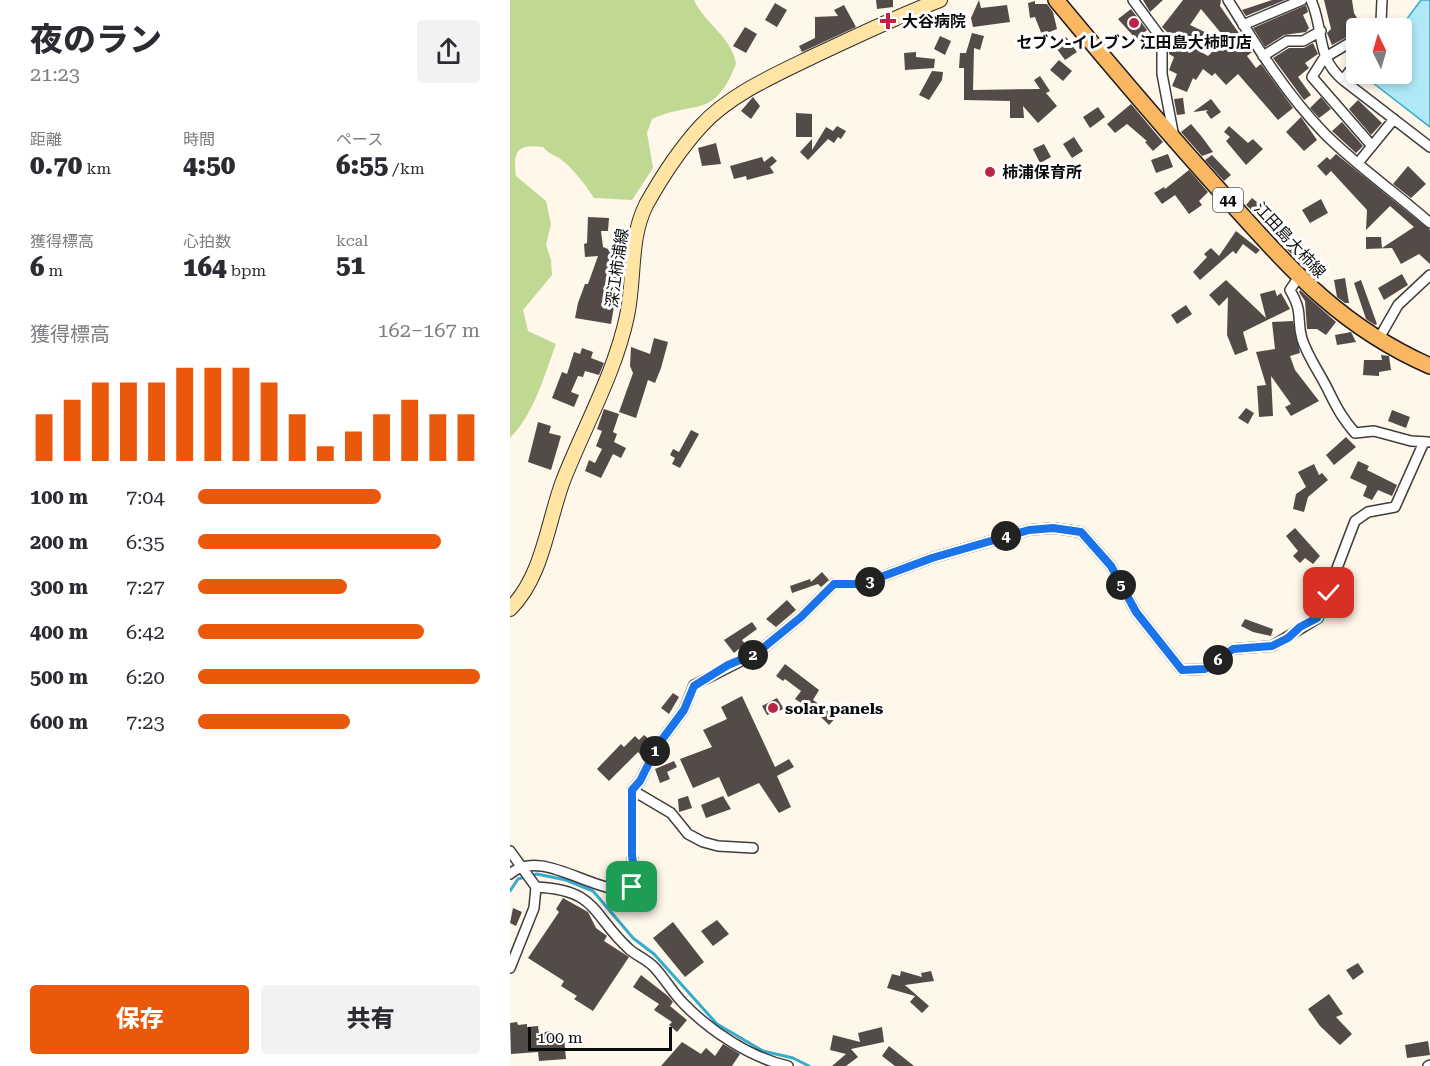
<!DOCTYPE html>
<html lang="ja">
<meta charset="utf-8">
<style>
body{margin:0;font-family:"Roboto Serif","Noto Sans JP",serif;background:#f2f2f3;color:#2b2b33;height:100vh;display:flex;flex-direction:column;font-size:22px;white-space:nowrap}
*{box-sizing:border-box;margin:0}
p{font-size:20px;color:#7c7c81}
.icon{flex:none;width:33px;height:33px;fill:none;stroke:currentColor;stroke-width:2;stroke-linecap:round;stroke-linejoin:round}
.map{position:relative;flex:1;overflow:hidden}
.side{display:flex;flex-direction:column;background:#fff;width:510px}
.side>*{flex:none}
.needle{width:39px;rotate:355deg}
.tools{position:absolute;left:836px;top:18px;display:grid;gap:12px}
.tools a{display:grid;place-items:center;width:66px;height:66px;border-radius:6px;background:#fff;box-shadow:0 3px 9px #0003;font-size:30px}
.scale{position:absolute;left:18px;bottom:15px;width:144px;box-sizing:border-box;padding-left:6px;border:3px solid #0b0b0b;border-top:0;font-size:16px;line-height:21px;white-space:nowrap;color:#0b0b0b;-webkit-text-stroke:4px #fff;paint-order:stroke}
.pin{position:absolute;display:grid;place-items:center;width:51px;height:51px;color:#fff;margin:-26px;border-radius:12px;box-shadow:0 3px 9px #0006}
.km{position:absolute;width:30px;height:30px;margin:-15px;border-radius:50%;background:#222;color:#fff;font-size:16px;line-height:30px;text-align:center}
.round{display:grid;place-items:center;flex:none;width:63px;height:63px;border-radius:6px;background:#f2f2f3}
.overview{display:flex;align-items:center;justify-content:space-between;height:102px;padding:0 30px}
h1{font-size:33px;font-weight:800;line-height:45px}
.stats{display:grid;grid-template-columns:repeat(3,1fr);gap:9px;height:102px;padding:6px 30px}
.stats div{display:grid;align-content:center}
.stats b{font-size:26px;font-weight:800}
.stats small{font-size:16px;font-weight:400}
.stats p{font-size:16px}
.chart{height:168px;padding:12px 30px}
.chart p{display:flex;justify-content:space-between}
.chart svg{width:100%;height:108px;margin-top:6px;stroke:#ea580c;stroke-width:6}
.button{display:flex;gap:12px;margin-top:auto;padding:12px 30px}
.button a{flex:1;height:69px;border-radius:6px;background:#ea580c;color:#fff;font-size:24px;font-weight:800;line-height:69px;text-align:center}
.button a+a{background:#f2f2f3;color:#2b2b33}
ul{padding:0 30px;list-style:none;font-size:20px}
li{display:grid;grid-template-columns:96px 72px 1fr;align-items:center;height:45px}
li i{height:15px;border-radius:8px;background:#ea580c}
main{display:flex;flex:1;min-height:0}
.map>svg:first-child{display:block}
.forest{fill:#bfd993}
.water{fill:#afe8f6;stroke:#36accc;stroke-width:1.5}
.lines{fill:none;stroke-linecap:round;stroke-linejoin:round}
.stream{stroke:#36accc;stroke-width:3}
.building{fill:#544a48;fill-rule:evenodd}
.minor-casing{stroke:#3e3e3e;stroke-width:12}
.secondary-casing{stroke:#2d2d2d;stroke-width:16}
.primary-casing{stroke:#1c1c1c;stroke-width:18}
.minor{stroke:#fff;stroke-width:9}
.secondary{stroke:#ffe4a4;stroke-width:14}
.primary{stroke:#f8b760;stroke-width:15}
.route-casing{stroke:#fff;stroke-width:12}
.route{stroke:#1a73e8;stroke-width:8}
.poi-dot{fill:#ba2547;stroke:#fff;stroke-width:2}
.labels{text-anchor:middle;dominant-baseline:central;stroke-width:6;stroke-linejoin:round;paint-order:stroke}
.shield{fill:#fff;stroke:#545454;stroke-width:1.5}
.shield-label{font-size:15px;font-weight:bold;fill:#0b0b0b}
.poi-label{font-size:16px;font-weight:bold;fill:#0b0b0b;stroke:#fff;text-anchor:start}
.street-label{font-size:16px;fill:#0b0b0b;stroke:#fff}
</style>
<main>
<section class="side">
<div class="overview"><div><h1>夜のラン</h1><p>21:23</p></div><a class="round"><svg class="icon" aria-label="share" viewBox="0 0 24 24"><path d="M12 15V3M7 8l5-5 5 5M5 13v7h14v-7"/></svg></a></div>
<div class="stats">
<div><p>距離</p><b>0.70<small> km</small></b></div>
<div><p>時間</p><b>4:50</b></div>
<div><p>ペース</p><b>6:55<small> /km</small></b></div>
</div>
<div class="stats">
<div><p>獲得標高</p><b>6<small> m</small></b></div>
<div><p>心拍数</p><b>164<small> bpm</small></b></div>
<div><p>kcal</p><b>51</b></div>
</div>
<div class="chart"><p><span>獲得標高</span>162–167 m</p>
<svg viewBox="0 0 160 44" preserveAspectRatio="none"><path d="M5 44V25M15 44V19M25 44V12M35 44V12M45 44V12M55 44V6M65 44V6M75 44V6M85 44V12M95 44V25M105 44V38M115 44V32M125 44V25M135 44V19M145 44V25M155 44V25"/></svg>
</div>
<ul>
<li><b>100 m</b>7:04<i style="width:65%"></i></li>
<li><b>200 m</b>6:35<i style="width:86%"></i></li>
<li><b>300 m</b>7:27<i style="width:53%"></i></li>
<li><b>400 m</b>6:42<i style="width:80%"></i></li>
<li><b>500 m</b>6:20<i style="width:100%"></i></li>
<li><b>600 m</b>7:23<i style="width:54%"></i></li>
</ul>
<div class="button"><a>保存</a><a>共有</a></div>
</section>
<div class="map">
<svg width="920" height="1066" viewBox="0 0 920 1066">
<rect width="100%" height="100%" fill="#fff7e9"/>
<path class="forest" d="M0,0h184c11,24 38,37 42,64 -23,57 -40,35 -84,55l-5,14 6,35 -21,32 -38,-2c-9,-14 -22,-31 -35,-40 -7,-4 -11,-5 -16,-11 -26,-3 -30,4 -27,29l30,25 5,23 -5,21 5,15 1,15 -29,35 5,21 28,13c-12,32 -22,70 -46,94z"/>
<path class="water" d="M911,0h9v127l-66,-51 2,-2h35l-1,-46z"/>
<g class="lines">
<path class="stream" d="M0,891l8,-12 19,-5 29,6 27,11 40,47 21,16 63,70 46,27 30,7 16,8"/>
</g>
<path class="building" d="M366,0h17v7l-16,2z
M469,0l2,8 26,-3 3,17 -37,5 -2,-9z
M633,0h20l-13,12z
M673,0h38l-1,6 32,46 -5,4 9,12 5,-4 32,44 -15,12 -40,-46 -12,11 -11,-12 -3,3 -9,-7 -7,11 -3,-2 -6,14 -15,-6 5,-12 -8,-4 5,-13 -5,-3v-6l5,-9 -12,-12zM691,9l29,35 -40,-19zM694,33l13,14 -9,9 -12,-7z
M762,0h13l-39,16 -4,-6z
M814,0h28l2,13 9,15h-7v4l-24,13 -5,-12 4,-4z
M525,1v3h12l6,8 4,17 -15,6 -7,-18 -5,1 -2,-15z
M265,3l12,7 -10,17 -12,-7z
M334,5l12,22 -54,25 -3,-6 16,-8v-21l23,-1 -4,-6z
M796,5l2,7 -5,3 6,13 -3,4 -22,3 -19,12 -12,-19z
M621,9l16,21 -11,9 -18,-20z
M235,27l12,7 -11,19 -13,-7z
M462,33l12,3 -4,14 -6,-2 -1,42 67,-1 -6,-9 6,-4 10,15 -4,2 11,13 -19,17 -15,-17 1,12h-14v-17l-46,-1v-32h-5l1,-15h6z
M430,36l11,5 -6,14 -11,-6z
M556,37l11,15 -12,8 -11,-15z
M803,43l5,11 -13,9 4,5 -11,9 13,18 -7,5 -31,-42 16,-10h15z
M406,52v5l19,2 -1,9 -29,2 -1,-17z
M549,60l13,11 -9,10 -13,-11z
M422,71l11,1 -1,8 -13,20 -10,-5z
M243,97l7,9 -9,13 -10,-8z
M811,97l10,12 -12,9 -9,-10z
M673,98l2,16 -8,1 -3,-16z
M701,99l10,13 -10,7 -5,-7 2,-2 -15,2z
M848,100l24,23 -11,12 -22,-26z
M621,104l32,38 -10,9 -8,-9 2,-1 -20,-17 -12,9 -8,-9z
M588,107l7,10 -15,11 -7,-11z
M286,113l16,1v23h-16z
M791,117l16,23 -13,11 -18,-19z
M832,122l21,24 -7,7 -24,-22z
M681,124l11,13 11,15 -11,4 -21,-24z
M327,126l9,5 -5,8 -3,-2 -4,6 -6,-4 -20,21 -8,-8 12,-13v11l14,-23 7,4z
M719,126l19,17 5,-4 10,10 -17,16 -20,-24 4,-4 -6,-5z
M564,137l9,14 -11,7 -9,-14z
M206,143l5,21 -19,2 -4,-18z
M534,144l7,13 -11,6 -7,-14z
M658,154l5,13 -17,6 -5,-13z
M826,154l94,76v34l-11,-10 -18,10 -9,-16 -26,1v-12h15l1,11 32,-21 -24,-21 -24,24 1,-20 -36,-39 -5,5 -9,-10 10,-9 3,3z
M702,155l19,20 -7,6 -19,-21z
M262,156l5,5 -7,6 4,6 -27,7 -1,-4 -12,3 -4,-13 32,-9 2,5z
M898,166l18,18 -15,14 -18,-14z
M679,170l19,22 -9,9 3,4 -13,9 -14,-19 -13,9 -8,-11 10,-6 1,2z
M742,198l12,10 -6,8 -12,-11z
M811,199l7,14 -18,10 -8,-13z
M78,217l21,1 -1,13h-7l2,16 15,6 -1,3 7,-1 -4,46 -1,6 -5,-1 -3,18 -36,-6 3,-15 7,-19h3l10,-28 -13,1 -1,-13 3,-1z
M726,231l24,19 -4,4 -13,-10 -7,10 -3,-3 -33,29 -7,-8 14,-15 -3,-3 7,-6 8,8z
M780,234l7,11 -4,2 10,19 -24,-25z
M892,274l6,11 -24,15 -6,-12z
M835,278l4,25h-4l-8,-6 -3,-17z
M716,280l40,38 -6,-24 15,-4 2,6 4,-3 9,16 -47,23 5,18 -13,5 -8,-20 1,-38 -9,9 -10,-11z
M851,280l16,44 -2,1 -9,-6 -12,-36z
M790,290l36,32 -10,13 -9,-6h-10l-2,-28 -6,-9z
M676,305l6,9 -15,10 -6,-9z
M783,321l7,32 -10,3 5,14 24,31 -28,15 -6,-9 6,-3 -20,-28 2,40 -14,1 -2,-31 9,-1 -10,-33 19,-3 -3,-27z
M841,332l5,10 -19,3 -2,-10z
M144,338l14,4 -7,26 -6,15 -7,-3 -12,38 -17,-6 14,-39 -3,-7 1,-19 19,7z
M72,348l11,4 -2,6 13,5 -5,12 -14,-4 -2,6 -5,-1 -7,16 8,3 -5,12 -22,-9 10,-26 5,2 7,-22 6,2z
M871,355l8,1 2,14 -12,2v4l-16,-1 1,-15h18z
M736,408l8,5 -6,11 -10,-6z
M94,409l15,5 -6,18 4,2 -3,8 12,6 -5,10 -8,-4 -12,24 -16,-7 4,-11 6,3 7,-14 -6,-3 6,-15 -5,-2z
M882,410l18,7 -4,11 -18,-7z
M28,422l13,4 -2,7 12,3 -10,34 -23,-8z
M181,430l8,4 -19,34 -8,-4 3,-6 -5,-3 3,-6 6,3z
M836,437l10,10 -22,18 -8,-10z
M848,461l11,5 -2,4 30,15 -5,11 -14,-6 -6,10 -9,-4 4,-10 -17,-8z
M804,464l5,11 3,-2 6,7 -20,17 -4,15 -11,-3 3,-15 10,-7 -8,-15z
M785,528l25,28 -7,8 -8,-6 -5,5 -7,-7 5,-5 -12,-15z
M312,572l7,8 -8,7 -3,-3 -26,9 -2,-7 20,-7 1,3z
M806,587l6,1 -7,19 -6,-2z
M277,600l9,10 -20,17 -10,-8z
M735,619l28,10 -2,7 -18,-4 -12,-6z
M242,622l5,7 -15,11 3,4 -11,9 -10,-13z
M275,664l34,26 -6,10 12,8 5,-5 10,10 -11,12 -13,-13 -21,-13 6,-8 -16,-12 -2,2 -7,-5z
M163,693l6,4 -10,17 -8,-6z
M232,696l33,71 14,-8 5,8 -17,9 14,31 -12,6 -20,-30 -31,14 -9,-20 -26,11 -13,-29 32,-12 -9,-17 24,-11 -6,-12z
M267,698l7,11 -17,6 -5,-9z
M134,735l6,5 -5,6 3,4 -5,8 -5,-6 -29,29 -12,-12 24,-25 3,3 11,-11 4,4z
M164,761l3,6 -10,5 3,7 -10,4 -5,-14z
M178,796l4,12 -13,4 -1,-13z
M213,796l8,13 -25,9 -5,-13z
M53,898l25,14 8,16 11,8 -3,5 25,16 -36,54 -19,-12 3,-3 -16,-10 3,-5 -36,-23 31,-46 -3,-3z
M3,908l9,4 -6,14 -6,-3z
M207,920l12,14 -16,12 -12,-15z
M163,922l31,40 -19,15 -32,-39z
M848,963l6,9 -11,8 -7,-10z
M391,971l21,6 -1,-4 10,-2 3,10 -29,4 24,21 -7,7 -12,-11 5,-6 -28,-8 5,-14 8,2z
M131,975l27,21 5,6 -3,4 17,14 -10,12 -8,-7 3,-3 -18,-12 5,-6 -26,-17z
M819,994l14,20 -7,3 16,17 -12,11 -20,-19 -12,-17z
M7,1022l1,3 9,-1v3l11,-1 1,7 12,-2v8l13,-2 2,22 -27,2 -1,-9 -27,2 -1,-31z
M372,1027l2,15 -33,7 7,8 -12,9h-14l14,-12 -16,-4 3,-15 27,7 -2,-9z
M918,1041l2,14 -23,3 -2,-13z
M172,1042l19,12 5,-6 9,8 8,-12 17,10 -8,12h-71z
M379,1046l25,20h-19l-13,-10z"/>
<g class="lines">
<g class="minor-casing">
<path id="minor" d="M623,0l29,39v35l12,63
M718,0c29,47 58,94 97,134 32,32 71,59 105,89
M801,0c14,32 4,56 32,80l13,-17
M733,25l59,-25
M868,28l3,-6 1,-22
M846,39l-32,19 -12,19 60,69
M753,56l24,-15h16l18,-10
M833,80l87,67
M848,163l36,-44
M788,278l-8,12c14,24 6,28 12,49 7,21 19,35 28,55 8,16 13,25 25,39l19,-2 37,10 17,1
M868,340l20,-35 32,-30
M122,790l39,23 17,21 15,8 15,4 35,2
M0,851l26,36 -2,21 -24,60
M0,874c32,-29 90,26 122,13l3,-10 -3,-22v-65l8,-9 18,-36 26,-35 10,-25 63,-32 44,-36 33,-33h28l70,-26 97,-28 24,-2 28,4 30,34 25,46 46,58 23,-1 28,-20 39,-3 46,-28 37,-97 13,-9 27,-5 29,-65
M26,887c62,3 55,27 93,62 8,7 19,11 26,19 10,11 18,25 28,35 27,28 68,55 105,63
M918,1066l2,-1"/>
</g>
<g class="secondary-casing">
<path id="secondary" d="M0,609c33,-33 37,-85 53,-128 21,-54 52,-108 64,-165 8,-37 2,-77 19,-111 15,-27 34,-56 55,-79 29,-32 76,-52 115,-71 41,-19 82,-39 124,-55"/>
</g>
<g class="primary-casing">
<path id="primary" d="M546,0c54,65 109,130 166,193 66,73 115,132 208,173"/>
</g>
<use href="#minor" class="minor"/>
<use href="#secondary" class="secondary"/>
<use href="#primary" class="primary"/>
</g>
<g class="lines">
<g class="route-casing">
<path id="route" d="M122,887l3,-10 -3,-22v-65l8,-9 18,-36 26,-35 10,-24 34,-21 29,-12 44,-36 33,-33h28l70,-26 97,-28 24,-2 28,4 30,34 25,46 46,58 23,-1 28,-20 39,-3 16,-8 12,-11 17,-9 12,-25"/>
</g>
<use href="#route" class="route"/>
</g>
<g class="poi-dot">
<path d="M375 12h6v6h6v6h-6v6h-6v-6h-6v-6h6z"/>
<circle cx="624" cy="23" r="6"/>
<circle cx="480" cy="172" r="6"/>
<circle cx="263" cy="708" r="6"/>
</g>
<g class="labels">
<rect class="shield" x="703" y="188" width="30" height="24" rx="4.5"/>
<g class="shield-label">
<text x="718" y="200">44</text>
</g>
<g class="poi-label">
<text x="392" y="21">大谷病院</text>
<text x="624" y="42" text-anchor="middle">セブン-イレブン 江田島大柿町店</text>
<text x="492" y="172">柿浦保育所</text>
<text x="275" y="708">solar panels</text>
</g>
<g class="street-label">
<text transform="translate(780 240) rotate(47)">江田島大柿線</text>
<text transform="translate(107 268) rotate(-82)">深江柿浦線</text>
</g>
</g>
</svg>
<div class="tools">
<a><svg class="needle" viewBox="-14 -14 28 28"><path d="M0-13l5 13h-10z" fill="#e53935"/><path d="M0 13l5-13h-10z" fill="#7c7c81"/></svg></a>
</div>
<div class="scale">100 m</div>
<div class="pin" style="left:122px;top:887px;background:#1e9e55"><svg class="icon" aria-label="arrive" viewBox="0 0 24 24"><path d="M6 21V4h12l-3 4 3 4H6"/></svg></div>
<div class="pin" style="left:819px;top:593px;background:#d93025"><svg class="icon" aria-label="check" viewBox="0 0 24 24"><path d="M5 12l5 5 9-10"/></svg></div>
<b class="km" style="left:145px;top:751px">1</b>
<b class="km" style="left:243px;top:655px">2</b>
<b class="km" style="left:360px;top:582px">3</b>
<b class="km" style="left:496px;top:536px">4</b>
<b class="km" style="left:611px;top:585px">5</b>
<b class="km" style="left:708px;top:660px">6</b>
</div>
</main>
